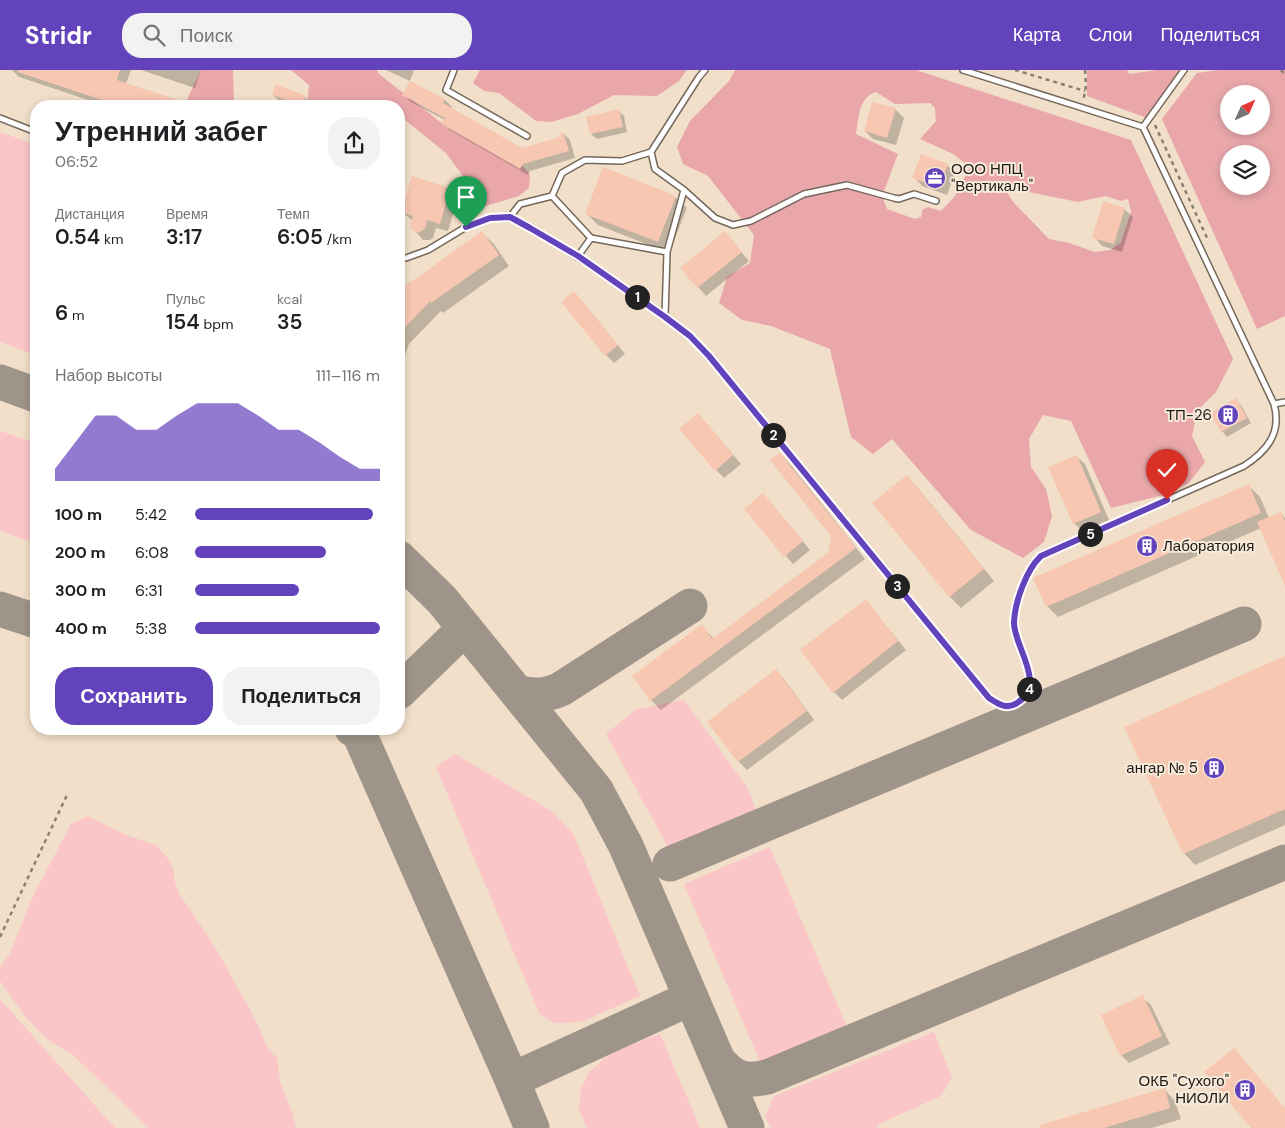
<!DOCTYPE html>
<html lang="ru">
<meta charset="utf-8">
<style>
body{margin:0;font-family:"DM Sans",sans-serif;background:#f2f2f2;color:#202124;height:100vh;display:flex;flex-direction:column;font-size:19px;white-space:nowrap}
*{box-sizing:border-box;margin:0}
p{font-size:16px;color:#757577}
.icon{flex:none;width:28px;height:28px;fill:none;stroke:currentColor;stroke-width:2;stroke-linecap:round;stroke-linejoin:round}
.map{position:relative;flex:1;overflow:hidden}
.details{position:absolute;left:30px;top:30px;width:375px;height:635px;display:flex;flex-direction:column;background:#fff;border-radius:20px;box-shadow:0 2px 8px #0003}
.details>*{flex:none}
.needle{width:32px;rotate:45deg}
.fabs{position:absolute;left:1220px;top:15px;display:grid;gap:10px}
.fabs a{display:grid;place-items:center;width:50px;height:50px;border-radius:50%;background:#fff;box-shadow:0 2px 8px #0003;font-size:25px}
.pin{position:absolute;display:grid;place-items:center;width:42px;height:42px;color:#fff;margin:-51px -21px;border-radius:50% 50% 50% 0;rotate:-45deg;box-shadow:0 0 5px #0007}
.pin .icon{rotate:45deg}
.km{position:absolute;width:25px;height:25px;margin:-12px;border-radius:50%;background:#222;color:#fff;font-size:14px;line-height:25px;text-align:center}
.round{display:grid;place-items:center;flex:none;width:52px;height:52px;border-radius:20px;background:#f2f2f2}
.summary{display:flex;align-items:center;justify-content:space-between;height:85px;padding:0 25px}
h1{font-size:28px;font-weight:600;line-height:38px}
.stats{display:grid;grid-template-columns:repeat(3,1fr);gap:8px;height:85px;padding:5px 25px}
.stats div{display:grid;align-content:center}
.stats b{font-size:21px;font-weight:600}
.stats small{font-size:14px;font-weight:400}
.stats p{font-size:14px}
.chart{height:140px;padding:10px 25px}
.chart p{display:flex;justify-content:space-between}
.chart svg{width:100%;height:90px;margin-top:5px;fill:#6343bb;opacity:.7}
.action{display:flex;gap:10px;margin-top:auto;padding:10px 25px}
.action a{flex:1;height:58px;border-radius:20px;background:#6343bb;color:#fff;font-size:20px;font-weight:600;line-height:58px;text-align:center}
.action a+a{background:#f2f2f2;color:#202124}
ul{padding:0 25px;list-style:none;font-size:16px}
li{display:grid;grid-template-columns:80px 60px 1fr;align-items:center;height:38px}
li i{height:12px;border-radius:6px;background:#6343bb}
header{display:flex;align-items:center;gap:30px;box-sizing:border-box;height:70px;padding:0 25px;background:#6343bb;color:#fff}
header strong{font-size:24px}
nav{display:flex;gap:28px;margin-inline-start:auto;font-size:18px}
.search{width:350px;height:45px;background:#f2f2f2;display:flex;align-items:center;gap:12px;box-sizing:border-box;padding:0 18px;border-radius:20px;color:#757577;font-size:19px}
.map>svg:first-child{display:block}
.built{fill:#f1dfc9;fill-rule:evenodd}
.green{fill:#fbc6c8}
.forest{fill:#e9a7aa;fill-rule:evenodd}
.shadow{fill:#0003}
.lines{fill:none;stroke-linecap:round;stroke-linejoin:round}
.taxiway{stroke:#9e9489;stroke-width:35}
.building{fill:#f7c7b2}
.lane-casing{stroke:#74685b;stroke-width:8}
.path{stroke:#888075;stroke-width:2.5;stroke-dasharray:4 4;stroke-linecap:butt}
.lane{stroke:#fff;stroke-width:5}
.route-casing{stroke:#fff;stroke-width:10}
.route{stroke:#6343bb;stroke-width:6}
.labels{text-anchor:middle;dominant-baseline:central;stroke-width:4;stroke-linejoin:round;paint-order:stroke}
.poi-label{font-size:15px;fill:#1e1a14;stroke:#f7eadb;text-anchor:end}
</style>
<header>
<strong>Stridr</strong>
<div class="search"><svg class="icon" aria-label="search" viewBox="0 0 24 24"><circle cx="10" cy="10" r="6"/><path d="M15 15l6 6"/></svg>Поиск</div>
<nav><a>Карта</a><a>Слои</a><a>Поделиться</a></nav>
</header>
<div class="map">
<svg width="1285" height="1058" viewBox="0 0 1285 1058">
<rect width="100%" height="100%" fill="#f7eadb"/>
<path class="built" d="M0,0h1285v1058h-1285zM1229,24h32v32h-32zM36,36h363v623h-363zM1229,84h32v32h-32z"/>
<path class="green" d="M0,62l36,13v210l-36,-13z
M0,361l36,12v101l-36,-13z
M684,630l63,87 14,35 -87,36 -68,-124 30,-25z
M455,684l98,58 20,21 67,163 -59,26 -27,1 -15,-10 -103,-246z
M88,746l38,19 30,10 10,11 7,12 2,14 5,13 34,50 42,76 12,28 9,9 3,23 11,28 5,19h-147l-78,-75 -14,-7 -11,-8 -22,-23 -24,-34v-11l1,-5 9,-11 21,-54 40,-76z
M770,777l80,187 -86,37 -80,-187z
M0,929l115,129h-115z
M934,962l18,46 -11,18 -64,29 1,3h-107l-6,-12 9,-20z
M660,964l40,94h-113l-8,-19 2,-21 8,-16 23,-20z"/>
<path class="forest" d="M201,0h32l1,34 2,2h-52z
M291,0h86l2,4 69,54 61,34 13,3 8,10 -1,13 -10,8 -40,12 -14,-5 -6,-12 4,-15 -17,-23 -47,-38v-9h-92l2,-21z
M480,0h207l-8,11 -22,15 -43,-1 -36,19 -27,8 -15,-1 -37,-28 -15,-2 -11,-8z
M735,0h181l215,70 102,219 -17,33 -19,19 -5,25 13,26 -17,22 -25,11 -52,13 -40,-87 -28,-6 -14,24 2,28 15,22 6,27 -8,26 -21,16 -52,-28 -79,-91 -19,15 -22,-17 -21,-88 -59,-23 -29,-6 -23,-17 8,-26 23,-14 4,-28 -46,-59 -25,-12 -6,-17 13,-26 39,-40zM876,22l19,12 35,-1 5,5 1,13 -16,18 33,15 17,13 -15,29 -14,15 -13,-4 -6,3 -1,7 -6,2 -28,-10 -5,-13 16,-42 -42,-20c3,-17 2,-36 20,-42zM1008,114l21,8 49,10 27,-6 16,5 7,-2 3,13 -10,30 -11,8 -15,2 -26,-9 -20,-4 -35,-36 -8,-12z
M1087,0h40l2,4 28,-4h24l-34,48 -60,-22z
M1218,0h67v246l-28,13 -95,-210 35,-46zM1229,24h32v32h-32zM1229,84h32v32h-32z"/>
<path class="shadow" d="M12,0h119l-5,14 55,19 4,3h-79l-87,-29z
M141,0h60l-6,18z
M386,0h28l-4,11z
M411,12l34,18 7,7 -1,2 71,41 35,-11 6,-6 7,7 5,18 -45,13 -2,4 -78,-45 -7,-7 2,-3 -34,-18 -7,-7z
M273,25l32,2 5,6 -1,3h-14l-17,-6z
M895,39l9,9 -8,27 -23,-6 -8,-8z
M619,41l5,5 3,16 -30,7 -6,-5z
M947,95l8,8 -8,22 -25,-9 -8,-9z
M412,108l38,11 8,8 -10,34 -12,-3 -3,10 -3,2h-7l-8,-9 -2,-10 -11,-9z
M675,127l12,11 -18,45 -71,-28 -11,-11z
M1124,139l9,8 -11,35 -20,-6 -8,-9z
M482,163l11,10 16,23 -66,47 -2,-2 -32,33 -10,29v-79l11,-11z
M725,163l24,28 -43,35 -24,-28z
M582,231l43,53 -11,9 -8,-8z
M1236,330l5,5 10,18 -24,14 -5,-6z
M706,353l35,41 -17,14 -8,-8z
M780,384l10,10 75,95 -204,151 -10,-10 51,-74 12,13 115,-86 4,-17z
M1076,386l9,8 24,56 -27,11 -8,-8z
M907,407l11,11 76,93 -33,27 -11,-11 -76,-93z
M1249,416l11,11 9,21 12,-5 4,5v65l-24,-55 -203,89 -11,-11z
M771,433l39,47 -17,14 -48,-55z
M866,531l40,49 -64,50 -8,-8z
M1285,588v167l-90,40 -11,-12z
M776,601l8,8 30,41 -67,50 -8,-8 -30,-40z
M1142,927l9,8 19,39 -41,19 -8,-8z
M1164,1019l11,12 6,18 -29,9h-109z"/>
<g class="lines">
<path class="taxiway" d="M0,312l36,13
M399,488l43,42 154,190 30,56 121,282
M0,539l36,12
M399,622l66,-64
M517,622c16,5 29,4 44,-3l129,-83
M352,659l6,2 154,349 179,-82
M670,794l574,-240
M718,990c14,17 26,23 49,17l518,-215
M512,1010l20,48"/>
</g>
<path class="building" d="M18,0h102l-3,10 73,24v2h-70l-102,-34z
M410,11l35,18 -2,4 79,45 35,-10 6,-6 6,19 -46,13 -3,5 -78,-45 3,-6 -43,-23z
M276,14l30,12 -4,10 -30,-11z
M872,32l24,6 -9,30 -23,-7z
M619,39l4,18 -33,7 -4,-17z
M921,84l27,10 -9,24 -27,-10z
M603,97l73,29 -18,46 -73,-28z
M412,106l38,12 -10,36 -13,-4 -2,9 -7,4 -7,-4 -1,-4 3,-9 -12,-4z
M1103,131l22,7 -11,36 -22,-6z
M482,161l17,24 -68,48 -1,-2 -31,33v-42l11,-11 1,1z
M725,161l17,21 -45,36 -17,-20z
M574,221l44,54 -13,11 -44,-54z
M1236,328l11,20 -26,14 -11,-19z
M698,343l35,42 -18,16 -36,-42z
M780,383l76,95 -206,153 -18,-25 70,-52 10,15 116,-86 3,-17 -61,-76z
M1077,385l24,57 -28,12 -25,-57z
M907,405l77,94 -35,28 -77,-94z
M1249,414l12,29 -215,94 -13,-29z
M763,423l40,48 -19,16 -40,-48z
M1281,442l4,9v65l-28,-64z
M866,529l32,42 -65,52 -33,-43z
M1285,586v153l-102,45 -59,-127z
M776,599l31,42 -69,51 -31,-40z
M1143,925l19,41 -42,20 -19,-41z
M1234,978l51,60v20h-34l-47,-56z
M1165,1018l5,20 -66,20h-64v-3z"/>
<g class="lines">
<g class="lane-casing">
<path id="lane" d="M454,0l-8,20 81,46
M705,0l-6,7 -48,75 4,17 29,21 31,28 18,7 18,-4 53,-27 43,-9 47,13 5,1 15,-5 22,7
M0,48l36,14
M1143,57l41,-57
M651,82l-29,9 -37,-1 -23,13 -10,23 39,42 76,14 -2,65
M510,147l10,-13 32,-8
M667,182l17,-62
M578,186l13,-18
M399,188h7l22,-8 38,-23 24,-9 20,-1 20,10 65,41 70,49 25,19 19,20 280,342c8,6 18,12 28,5 31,-19 -4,-57 -3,-81 1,-20 12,-52 27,-66l203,-90c23,-15 38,-33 30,-62l-131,-277 -180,-57
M1274,334l11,-2"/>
</g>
<path class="path" d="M1015,0l70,21
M1085,0l1,16 -2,11 3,2
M1281,0l4,4
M1155,55l53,115
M0,867l67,-142"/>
<use href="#lane" class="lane"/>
</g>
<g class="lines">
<g class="route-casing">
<path id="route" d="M466,157l24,-9 20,-1 20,11 48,28 87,61 25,19 19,20 280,342c9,6 18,12 28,5 31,-19 -4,-57 -3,-81 1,-20 12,-52 27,-66l126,-56"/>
</g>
<use href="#route" class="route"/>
</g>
<defs>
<g id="office-disc" transform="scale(1.125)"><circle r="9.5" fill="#6343bb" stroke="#f7eadb"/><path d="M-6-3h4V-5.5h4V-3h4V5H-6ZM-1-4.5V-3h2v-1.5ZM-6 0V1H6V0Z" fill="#fff"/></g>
<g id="building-disc" transform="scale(1.125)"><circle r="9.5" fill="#6343bb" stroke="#f7eadb"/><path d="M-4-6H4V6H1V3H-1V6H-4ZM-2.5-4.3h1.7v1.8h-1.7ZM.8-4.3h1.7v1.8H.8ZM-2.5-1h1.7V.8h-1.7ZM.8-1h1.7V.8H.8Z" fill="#fff"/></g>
</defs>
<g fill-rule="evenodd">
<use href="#office-disc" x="935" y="108"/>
<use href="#building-disc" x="1228" y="345"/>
<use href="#building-disc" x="1147" y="476"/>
<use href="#building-disc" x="1214" y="698"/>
<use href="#building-disc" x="1245" y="1020"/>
</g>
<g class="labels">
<g class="poi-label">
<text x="951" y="99" text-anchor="start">ООО НПЦ<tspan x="951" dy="17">"Вертикаль"</tspan></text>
<text x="1212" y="345">ТП-26</text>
<text x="1163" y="476" text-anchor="start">Лаборатория</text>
<text x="1198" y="698">ангар № 5</text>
<text x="1229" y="1011">ОКБ "Сухого"<tspan x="1229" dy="17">НИОЛИ</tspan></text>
</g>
</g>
</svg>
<div class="fabs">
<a><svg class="needle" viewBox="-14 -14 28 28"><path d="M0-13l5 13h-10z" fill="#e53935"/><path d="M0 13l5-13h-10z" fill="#757577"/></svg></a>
<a><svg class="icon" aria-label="layers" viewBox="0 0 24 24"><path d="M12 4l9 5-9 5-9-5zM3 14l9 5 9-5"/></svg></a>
</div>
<div class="pin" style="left:466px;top:157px;background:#1e9e55"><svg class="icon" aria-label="arrive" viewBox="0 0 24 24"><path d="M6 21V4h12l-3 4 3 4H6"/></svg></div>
<div class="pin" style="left:1167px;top:430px;background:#d93025"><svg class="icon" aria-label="check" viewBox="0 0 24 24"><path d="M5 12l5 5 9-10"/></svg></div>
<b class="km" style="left:637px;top:227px">1</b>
<b class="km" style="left:773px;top:365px">2</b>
<b class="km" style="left:897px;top:516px">3</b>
<b class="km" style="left:1029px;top:619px">4</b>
<b class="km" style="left:1090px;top:464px">5</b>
<section class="details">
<div class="summary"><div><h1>Утренний забег</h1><p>06:52</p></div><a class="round"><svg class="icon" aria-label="share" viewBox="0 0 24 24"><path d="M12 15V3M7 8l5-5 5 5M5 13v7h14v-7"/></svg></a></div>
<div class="stats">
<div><p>Дистанция</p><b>0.54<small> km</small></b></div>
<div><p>Время</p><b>3:17</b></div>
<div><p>Темп</p><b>6:05<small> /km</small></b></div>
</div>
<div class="stats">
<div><b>6<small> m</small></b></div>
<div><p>Пульс</p><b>154<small> bpm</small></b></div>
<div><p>kcal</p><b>35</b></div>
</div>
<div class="chart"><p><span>Набор высоты</span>111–116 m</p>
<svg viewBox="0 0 160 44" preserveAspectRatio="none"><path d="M0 44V38L10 25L20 12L30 12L40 19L50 19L60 12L70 6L80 6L90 6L100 12L110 19L120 19L130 25L140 32L150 38L160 38V44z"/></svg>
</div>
<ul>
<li><b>100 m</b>5:42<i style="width:96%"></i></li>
<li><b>200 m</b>6:08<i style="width:71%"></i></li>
<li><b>300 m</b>6:31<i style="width:56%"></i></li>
<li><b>400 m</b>5:38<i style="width:100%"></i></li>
</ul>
<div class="action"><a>Сохранить</a><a>Поделиться</a></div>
</section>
</div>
